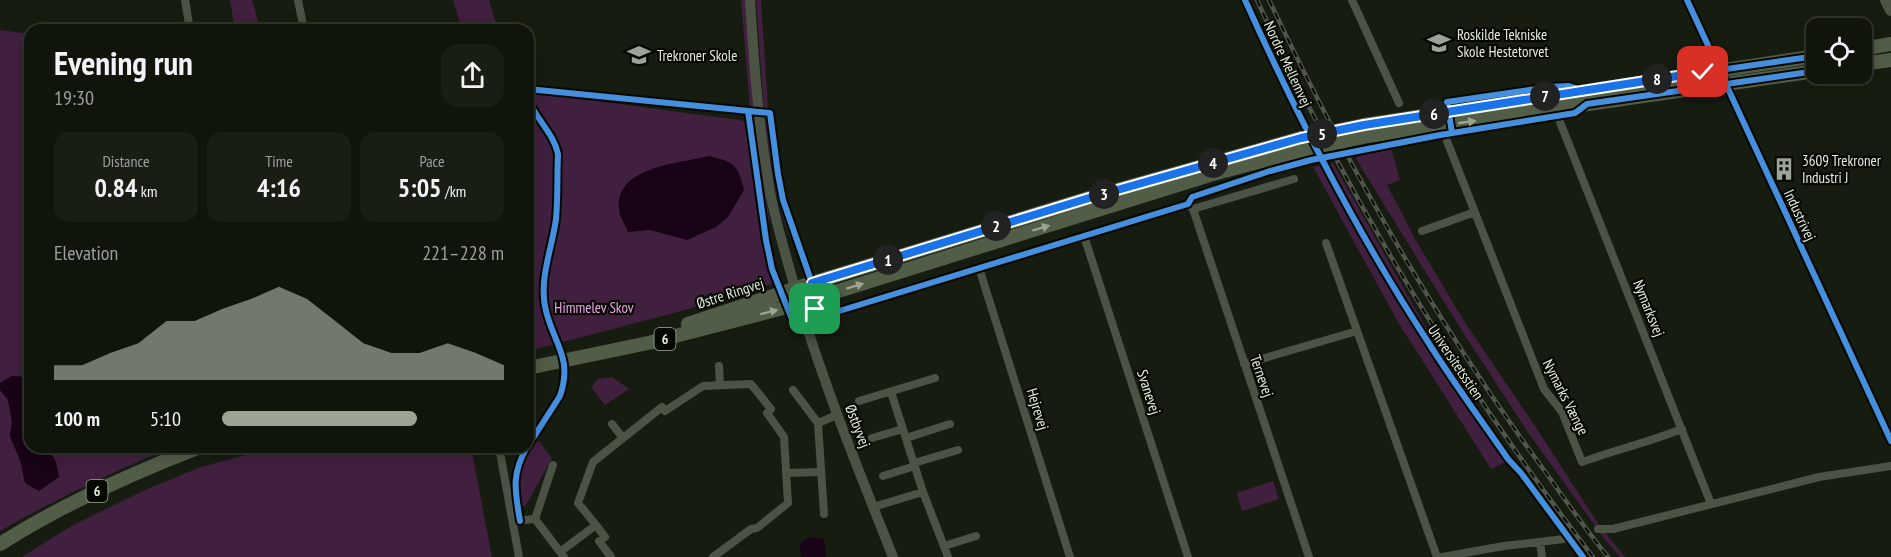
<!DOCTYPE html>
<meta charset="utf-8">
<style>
body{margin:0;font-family:"PT Sans Narrow",sans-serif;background:#191e15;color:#f1f3f6;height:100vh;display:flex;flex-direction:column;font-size:22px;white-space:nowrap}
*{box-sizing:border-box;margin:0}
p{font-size:20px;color:#9c9f9d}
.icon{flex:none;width:33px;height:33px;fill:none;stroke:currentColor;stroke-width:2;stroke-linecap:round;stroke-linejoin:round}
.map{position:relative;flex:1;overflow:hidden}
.drawer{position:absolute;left:24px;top:24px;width:510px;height:429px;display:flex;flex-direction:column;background:#10150c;border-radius:18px;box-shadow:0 3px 15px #0003,0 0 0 2px #30342d}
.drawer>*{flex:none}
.controls{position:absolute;left:1806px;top:18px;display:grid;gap:12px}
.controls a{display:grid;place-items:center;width:66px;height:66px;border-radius:12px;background:#10150c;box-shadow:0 3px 15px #0003,0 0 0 2px #30342d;font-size:30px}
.pin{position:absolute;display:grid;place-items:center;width:51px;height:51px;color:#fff;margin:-26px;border-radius:12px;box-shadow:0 3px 9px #0006}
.km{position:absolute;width:30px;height:30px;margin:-15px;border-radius:50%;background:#222;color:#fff;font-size:16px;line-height:30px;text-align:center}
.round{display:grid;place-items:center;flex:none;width:63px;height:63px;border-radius:18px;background:#191e15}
.headline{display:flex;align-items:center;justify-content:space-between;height:102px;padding:0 30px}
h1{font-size:33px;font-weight:700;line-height:45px}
.stats{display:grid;grid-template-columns:repeat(3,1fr);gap:9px;height:102px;padding:6px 30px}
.stats div{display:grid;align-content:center;border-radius:15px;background:#191e15;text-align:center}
.stats b{font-size:26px;font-weight:700}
.stats small{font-size:16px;font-weight:400}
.stats p{font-size:16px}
.chart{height:168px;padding:12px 30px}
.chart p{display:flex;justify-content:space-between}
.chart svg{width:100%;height:108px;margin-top:6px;fill:#9ca495;opacity:.7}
ul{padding:0 30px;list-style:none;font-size:20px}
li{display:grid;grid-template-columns:96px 72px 1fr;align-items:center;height:45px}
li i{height:15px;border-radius:8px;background:#9ca495}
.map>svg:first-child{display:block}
.green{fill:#411f3f}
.water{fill:#190317}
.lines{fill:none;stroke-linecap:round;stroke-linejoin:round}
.minor{stroke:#4b5344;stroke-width:8}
.tertiary{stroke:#4b5344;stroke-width:10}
.secondary{stroke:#4c5443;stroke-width:12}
.primary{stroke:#525d47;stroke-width:14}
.rail-casing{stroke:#50564a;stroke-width:4.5}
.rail{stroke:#050902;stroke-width:2;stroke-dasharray:7;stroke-linecap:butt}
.primary-bridge{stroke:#525d47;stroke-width:14}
.cycleway-casing{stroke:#050902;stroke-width:10}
.cycleway{stroke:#468fdf;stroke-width:6}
.oneway{fill:#9ba592}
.route-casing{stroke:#fff;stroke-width:12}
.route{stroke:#1a73e8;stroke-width:8}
.labels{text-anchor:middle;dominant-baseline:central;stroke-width:4.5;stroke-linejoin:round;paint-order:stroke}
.shield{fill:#050902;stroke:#a1a99b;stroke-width:1.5}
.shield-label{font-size:14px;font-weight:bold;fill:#e4eddd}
.poi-label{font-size:15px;fill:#e4eddd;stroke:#050902;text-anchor:start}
.street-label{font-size:15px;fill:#e4eddd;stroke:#050902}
.park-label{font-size:15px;fill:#f0a3ea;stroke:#050902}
</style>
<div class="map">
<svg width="1891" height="557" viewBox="0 0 1891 557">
<rect width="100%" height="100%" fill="#161c10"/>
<path class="green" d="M230,0h22l9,30h-26z
M453,0h36l9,30h-36z
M741,0h5l8,111 -4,-2z
M756,0h5l7,108 -4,3z
M0,30l30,4v351l-4,-8 -14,-1 -12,7z
M528,92l212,28 5,2 16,120 11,42 -94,28 -150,39z
M764,115l5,3c3,32 7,63 16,93 5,17 15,32 16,50l-2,-2 -4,-14 2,-1 -2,-6 -4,1c-17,-39 -22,-82 -27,-124z
M753,116h2l14,101v17l-11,-53 -7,-61z
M1391,148l9,32 -13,5 28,54 49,82 73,108 62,96 26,32h-5l-14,-16 -77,-107 -72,-111 -101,-164 4,-6z
M1333,163l100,177 79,119 -21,10 -93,-147 -85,-155z
M612,377l17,12 -24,16 -14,-18 7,-8z
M0,390l8,10 4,22 -2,14 10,24 5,22 31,-20 -9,-15h125c-59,25 -116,52 -172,84z
M537,439l15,19 -26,47 -6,2c-4,-30 -1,-43 17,-68z
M274,447h197l21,110h-470l51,-32 74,-36 54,-22z
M1273,481l6,18 -37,12 -5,-18z"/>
<path class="water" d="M709,156c26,6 29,9 35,34l-16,27 -12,10 -29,13 -37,-10 -22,2c-2,-6 -6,-12 -8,-17 -11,-48 57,-51 89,-59z
M12,376l14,1 4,8v62h17l9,15 3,15 -20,14 -14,-8 -5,-23 -10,-24 2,-14 -4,-22 -8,-10v-7z
M809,537l15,2 2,18h-25l-1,-13z"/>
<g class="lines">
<path class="minor" d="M185,0l5,30
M298,0l6,30
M1352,0l47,103
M1687,0l204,441
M1560,122l151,382
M1447,141l97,248 18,23 20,50c33,-12 67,-20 100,-33
M1193,209l101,-30
M1422,231l53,-19
M1084,236l104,321
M1326,243l111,314
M979,268l91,289
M914,288l274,-84 5,5 116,348
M1244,364l113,-33
M719,366l1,19
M793,390l25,33 6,91
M891,392l32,100 25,65
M859,401l76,-23
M818,423l19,-8
M612,424l11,14
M872,438l31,-9
M906,438l44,-14
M499,447l20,110
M914,463l44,-13
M553,465l-18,54 29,38
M788,473l33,-1
M883,476l32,-10
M873,507l50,-15
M513,521l22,-2
M596,525l-18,-22 15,-41 69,-55 3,4 38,-25 48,-2 20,25 -4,4 17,24 4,66 -31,25 -6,1 -38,28
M1598,529h15l206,-52 72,-11
M1540,542l2,15
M944,546l32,-10
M560,552l36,-27 9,12 -6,4 12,16
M1442,557l62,-11 60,-7"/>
<path class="tertiary" d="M750,0c4,62 8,124 19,186 5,30 14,59 22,88 27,97 65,190 102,283"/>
<path class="secondary" d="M1886,0l5,10"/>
<path class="primary" d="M1862,49l29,-5
M1862,64l29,-4
M1364,125l452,-69
M1368,136l448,-65
M688,324l124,-41 277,-85 212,-60
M528,368l120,-25 139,-36 426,-133 93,-25
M0,544c63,-40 130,-70 200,-97"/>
<g class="rail-casing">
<path id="rail" d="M1257,0c91,198 204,384 336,557
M1269,0c79,167 170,328 280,477 19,27 38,54 59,80"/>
</g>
<use href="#rail" class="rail"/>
<path class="primary-bridge" d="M1301,138l63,-13
M1306,149l62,-13"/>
<g class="cycleway-casing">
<path id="cycleway" d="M1245,0c53,118 112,233 183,342 25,40 53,78 80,117l13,14 62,84
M1687,0l204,441
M528,89l242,24 8,61 5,26 38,109
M528,99c8,20 26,35 30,55 -1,22 0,44 -2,65 -4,30 -18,62 -10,92 8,33 27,47 14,85l-32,50
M748,111l18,129 6,29 19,48 24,-8 21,3 352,-108 4,-7 78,-26 41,-11 129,-25 135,-22 12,-9 229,-33
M1452,133l-5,-31 103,-15 18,-1 14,4 234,-34
M520,521c-5,-30 -9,-47 7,-74"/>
</g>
<use href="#cycleway" class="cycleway"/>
</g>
<defs><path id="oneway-solid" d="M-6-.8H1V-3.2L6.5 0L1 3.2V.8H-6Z" transform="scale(1.5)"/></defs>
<g class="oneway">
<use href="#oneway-solid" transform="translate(1467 122) rotate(-8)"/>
<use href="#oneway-solid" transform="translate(1041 228) rotate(-17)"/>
<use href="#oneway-solid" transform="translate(855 286) rotate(-17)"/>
<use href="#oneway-solid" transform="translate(769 312) rotate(-14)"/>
</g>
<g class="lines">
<g class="route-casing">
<path id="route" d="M815,309h5l-8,-26 277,-85 212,-60 63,-13 339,-53"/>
</g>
<use href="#route" class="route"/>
</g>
<defs>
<g id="school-bare" transform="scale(1.8)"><path d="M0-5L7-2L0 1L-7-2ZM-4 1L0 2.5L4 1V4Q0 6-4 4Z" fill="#9ca495" stroke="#050902" stroke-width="2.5" paint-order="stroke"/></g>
<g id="building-bare" transform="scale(1.8)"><path d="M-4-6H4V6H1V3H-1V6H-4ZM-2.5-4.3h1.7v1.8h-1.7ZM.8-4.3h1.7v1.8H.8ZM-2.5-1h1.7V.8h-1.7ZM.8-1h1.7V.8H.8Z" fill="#9ca495" stroke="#050902" stroke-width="2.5" paint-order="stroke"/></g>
</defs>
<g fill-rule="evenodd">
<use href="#school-bare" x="1439" y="43"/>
<use href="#school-bare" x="639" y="55"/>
<use href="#building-bare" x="1784" y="169"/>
</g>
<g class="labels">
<g class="shield">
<rect x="654.5" y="328" width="21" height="22" rx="4.5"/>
<rect x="86.5" y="480" width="21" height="22" rx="4.5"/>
</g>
<g class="shield-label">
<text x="665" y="339">6</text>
<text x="97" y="491">6</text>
</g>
<g class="poi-label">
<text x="1457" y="34">Roskilde Tekniske<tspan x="1457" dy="17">Skole Hestetorvet</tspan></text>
<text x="657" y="55">Trekroner Skole</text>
<text x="1802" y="160">3609 Trekroner<tspan x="1802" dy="17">Industri J</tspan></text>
</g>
<g class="street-label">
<text transform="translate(1288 64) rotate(65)">Nordre Mellemvej</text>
<text transform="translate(1800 215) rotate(65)">Industrivej</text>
<text transform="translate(730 293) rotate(-18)">Østre Ringvej</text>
<text transform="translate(1649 308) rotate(68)">Nymarksvej</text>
<text transform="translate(1456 362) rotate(56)">Universitetsstien</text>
<text transform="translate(1262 376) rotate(71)">Ternevej</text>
<text transform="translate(1149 392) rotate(72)">Svanevej</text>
<text transform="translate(1566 397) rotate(63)">Nymarks Vænge</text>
<text transform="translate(1038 409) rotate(73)">Hejrevej</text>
<text transform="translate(858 426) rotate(69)">Østbyvej</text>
</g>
<g class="park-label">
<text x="594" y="307">Himmelev Skov</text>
</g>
</g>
</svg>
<div class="controls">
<a><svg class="icon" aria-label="locate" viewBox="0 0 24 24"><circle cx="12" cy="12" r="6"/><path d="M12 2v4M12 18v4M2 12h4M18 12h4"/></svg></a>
</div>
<div class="pin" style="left:815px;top:309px;background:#1e9e55"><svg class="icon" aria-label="arrive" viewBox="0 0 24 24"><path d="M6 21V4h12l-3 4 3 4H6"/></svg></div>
<div class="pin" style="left:1703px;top:72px;background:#d93025"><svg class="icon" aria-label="check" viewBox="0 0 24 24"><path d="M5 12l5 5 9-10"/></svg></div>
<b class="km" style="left:888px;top:260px">1</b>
<b class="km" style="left:996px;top:226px">2</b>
<b class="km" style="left:1104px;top:194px">3</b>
<b class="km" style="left:1213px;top:163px">4</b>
<b class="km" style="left:1322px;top:134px">5</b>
<b class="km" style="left:1434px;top:114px">6</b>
<b class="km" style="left:1545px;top:96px">7</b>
<b class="km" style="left:1657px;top:79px">8</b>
<section class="drawer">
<div class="headline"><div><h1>Evening run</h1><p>19:30</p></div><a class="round"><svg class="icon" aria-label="share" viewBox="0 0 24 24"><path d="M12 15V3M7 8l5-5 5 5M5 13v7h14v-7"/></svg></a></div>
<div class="stats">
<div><p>Distance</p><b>0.84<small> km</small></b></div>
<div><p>Time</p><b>4:16</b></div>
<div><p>Pace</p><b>5:05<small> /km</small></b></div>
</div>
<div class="chart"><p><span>Elevation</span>221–228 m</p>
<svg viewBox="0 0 160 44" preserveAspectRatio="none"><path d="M0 44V38L10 38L20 33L30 29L40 20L50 20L60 15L70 11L80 6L90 11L100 20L110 29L120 33L130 33L140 29L150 33L160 38V44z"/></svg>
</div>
<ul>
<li><b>100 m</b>5:10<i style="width:69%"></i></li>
</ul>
</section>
</div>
